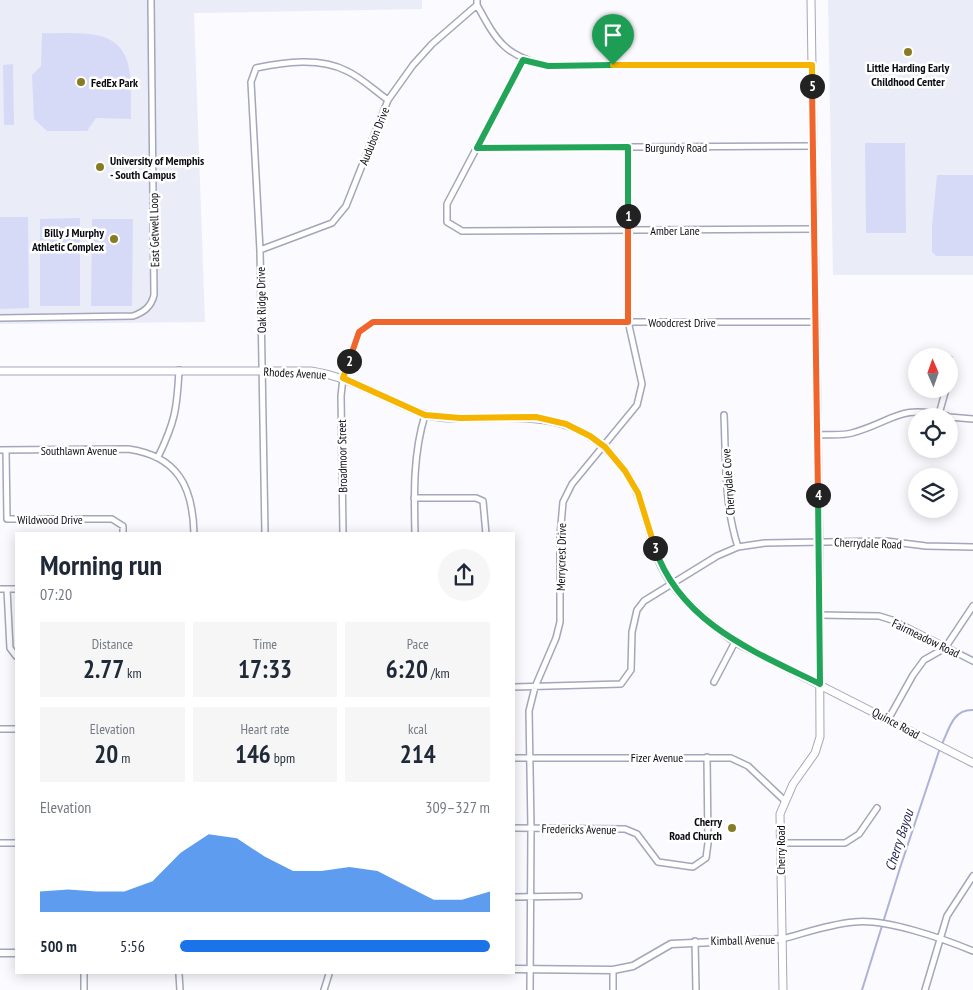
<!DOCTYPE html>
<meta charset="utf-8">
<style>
body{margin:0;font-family:"PT Sans Narrow",sans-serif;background:#f6f6f7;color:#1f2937;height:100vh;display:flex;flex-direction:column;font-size:19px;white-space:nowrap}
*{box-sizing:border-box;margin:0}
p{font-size:16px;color:#747a83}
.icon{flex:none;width:28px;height:28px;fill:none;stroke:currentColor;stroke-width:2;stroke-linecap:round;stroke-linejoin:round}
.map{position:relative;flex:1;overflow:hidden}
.sheet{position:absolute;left:15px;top:532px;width:500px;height:442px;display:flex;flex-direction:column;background:#fff;border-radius:0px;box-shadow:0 2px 12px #0003}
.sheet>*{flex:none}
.needle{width:32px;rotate:358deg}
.fabs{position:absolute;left:908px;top:348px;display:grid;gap:10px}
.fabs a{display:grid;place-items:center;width:50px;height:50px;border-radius:50%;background:#fff;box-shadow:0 2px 12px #0003;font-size:25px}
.pin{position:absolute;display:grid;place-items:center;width:42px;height:42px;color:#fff;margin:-51px -21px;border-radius:50% 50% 50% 0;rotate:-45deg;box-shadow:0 0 5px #0007}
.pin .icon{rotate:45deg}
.km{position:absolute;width:25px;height:25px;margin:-12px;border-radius:50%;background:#222;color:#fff;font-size:14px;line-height:25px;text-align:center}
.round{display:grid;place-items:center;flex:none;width:52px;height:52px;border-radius:26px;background:#f6f6f7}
.summary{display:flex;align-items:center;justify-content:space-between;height:85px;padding:0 25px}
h1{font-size:28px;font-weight:800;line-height:38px}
.metrics{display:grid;grid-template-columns:repeat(3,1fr);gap:8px;height:85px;padding:5px 25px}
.metrics div{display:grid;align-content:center;border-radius:0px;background:#f6f6f7;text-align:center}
.metrics b{font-size:25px;font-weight:800}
.metrics small{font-size:14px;font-weight:400}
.metrics p{font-size:14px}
.chart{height:140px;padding:10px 25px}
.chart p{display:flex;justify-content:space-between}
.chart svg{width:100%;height:90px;margin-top:5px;fill:#1a73e8;opacity:.7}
ul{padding:0 25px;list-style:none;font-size:16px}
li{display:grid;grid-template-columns:80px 60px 1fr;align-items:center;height:38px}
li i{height:12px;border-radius:6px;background:#1a73e8}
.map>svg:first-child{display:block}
.built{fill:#eaecf8}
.green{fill:#d7daf7}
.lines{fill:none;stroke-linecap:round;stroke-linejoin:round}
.stream{stroke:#aeb2d9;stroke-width:2}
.minor-casing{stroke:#a4a6bb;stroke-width:8}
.tertiary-casing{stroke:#a4a6bb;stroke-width:9}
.secondary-casing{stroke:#a4a6bb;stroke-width:9}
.minor{stroke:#fff;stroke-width:5}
.tertiary{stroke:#fff;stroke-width:6}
.secondary{stroke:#fff;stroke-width:7}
.split-1-casing{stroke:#fff;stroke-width:10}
.split-2-casing{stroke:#fff;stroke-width:10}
.split-3-casing{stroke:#fff;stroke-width:10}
.split-4-casing{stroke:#fff;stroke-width:10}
.split-5-casing{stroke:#fff;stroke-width:10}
.split-6-casing{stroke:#fff;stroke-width:10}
.split-1{stroke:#22a559;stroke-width:6}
.split-2{stroke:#f0652b;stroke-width:6}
.split-3{stroke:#f5b400;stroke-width:6}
.split-4{stroke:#22a559;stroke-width:6}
.split-5{stroke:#f0652b;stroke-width:6}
.split-6{stroke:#f5b400;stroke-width:6}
.poi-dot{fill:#877c22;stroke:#fff;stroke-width:2}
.labels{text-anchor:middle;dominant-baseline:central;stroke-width:5;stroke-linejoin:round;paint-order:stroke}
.poi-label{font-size:12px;font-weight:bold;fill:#0b0c13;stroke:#fff;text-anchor:start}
.street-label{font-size:12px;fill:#0b0c13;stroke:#fff}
.water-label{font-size:14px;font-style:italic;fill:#252555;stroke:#fff}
</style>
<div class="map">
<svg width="973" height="990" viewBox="0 0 973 990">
<rect width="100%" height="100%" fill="#fafaff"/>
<path class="built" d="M0,0h422v9l-228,4 11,309 -205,2z
M828,0h145v275h-140z"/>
<path class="green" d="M42,33c15,1 31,-1 47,1 49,5 41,46 42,85l-35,-1 -9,13h-40l-13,-12 -2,-44 9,-9z
M13,64l1,61h-10l-1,-60z
M865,143h40l1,90h-40z
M937,175h36v81h-37l-4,-4v-26z
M0,217h28l1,91 -29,1z
M80,218v88h-40v-87z
M92,219h41l-1,87h-41z"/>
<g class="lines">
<path class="stream" d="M942,744c7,-15 11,-35 31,-34
M862,990l38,-122 40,-120"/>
<g class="minor-casing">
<path id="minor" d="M477,5c20,37 28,51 71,61l264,-1
M523,60l-76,144v18l15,9 353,-2
M477,148l337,-2
M260,250l72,-27 14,-17 42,-106 25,-35 19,-21 45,-39v-5
M0,318l133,-2c11,-4 18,-9 21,-21l-3,-295
M949,364v-5
M939,414l7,-25
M724,415c2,45 0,89 14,132
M949,417l24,2
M817,435c11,-1 24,1 35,-2 43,-12 46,-29 95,-17
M0,450l128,-1c50,7 65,38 66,85
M6,450l1,69h105l11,7v8
M158,457c17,-35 19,-48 21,-87
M414,498h62l7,3 3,33
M265,534l-5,-284 -9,-168 5,-14c28,-6 64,-11 91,3 15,7 28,20 41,29
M343,534l-2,-138 2,-18 16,-46 14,-10h443
M415,534c-1,-41 -2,-80 10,-119
M0,589h16
M7,589l3,59 6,8
M819,615l60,1 13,4 81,41
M714,682l21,-40
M514,687l107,-3 10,-14 1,-38 5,-22 7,-9 73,-45 21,-9 27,-4 121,-2 40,5 47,1
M889,718l24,-43 11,-15 21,-12 28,-42
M0,729h16
M514,758h217l17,8 37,35
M514,828l111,1 12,5 21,28 35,5 13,-9 2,-15 -1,-86
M0,843h16
M779,843h66l14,-9 18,-26
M514,897l65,-1
M782,939c23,-6 48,-15 72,-17 31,-4 90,17 119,29
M695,941l1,49
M613,970v20
M84,974v16
M179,974l1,16
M324,990l5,-16
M530,990l1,-162 -2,-117 6,-24 21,-49 4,-16v-86l3,-34 9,-18 65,-79 5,-21 -14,-63 -1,-174
M925,990l22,-74 26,-40"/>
</g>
<g class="tertiary-casing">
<path id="tertiary" d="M0,953h16
M514,969l99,1 20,-4 38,-22 111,-5"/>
</g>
<g class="secondary-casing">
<path id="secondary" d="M0,371h311c41,6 74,29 113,43 14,5 34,4 49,4 63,-1 111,-5 152,53 18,25 22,57 32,85 14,38 46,62 78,86l238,121
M783,990l-3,-176 13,-30 22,-31 5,-16 -1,-195 -8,-542"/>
</g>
<use href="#minor" class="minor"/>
<use href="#tertiary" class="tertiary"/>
<use href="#secondary" class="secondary"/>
</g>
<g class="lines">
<g class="split-1-casing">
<path id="split-1" d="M613,65l-65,1 -25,-6 -46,88 151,-1v69"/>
</g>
<g class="split-2-casing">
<path id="split-2" d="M349,361l10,-29 14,-10h255v-106"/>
</g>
<g class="split-3-casing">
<path id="split-3" d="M349,361l-6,17 82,37 35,3 76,-1 30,7 24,12 15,11 20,24 13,22 17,55"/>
</g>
<g class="split-4-casing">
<path id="split-4" d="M655,548c25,75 100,104 165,136l-2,-189"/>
</g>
<g class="split-5-casing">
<path id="split-5" d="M812,86l6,409"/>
</g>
<g class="split-6-casing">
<path id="split-6" d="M613,65h199v21"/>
</g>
<use href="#split-1" class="split-1"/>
<use href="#split-2" class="split-2"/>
<use href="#split-3" class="split-3"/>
<use href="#split-4" class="split-4"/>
<use href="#split-5" class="split-5"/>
<use href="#split-6" class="split-6"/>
</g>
<g class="poi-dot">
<circle cx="908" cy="52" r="5"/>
<circle cx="81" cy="82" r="5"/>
<circle cx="100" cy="167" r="5"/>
<circle cx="114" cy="239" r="5"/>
<circle cx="732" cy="828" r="5"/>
</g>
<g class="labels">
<g class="poi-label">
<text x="908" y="67" text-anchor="middle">Little Harding Early<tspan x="908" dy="14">Childhood Center</tspan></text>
<text x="91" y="82">FedEx Park</text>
<text x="110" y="160">University of Memphis<tspan x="110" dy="14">- South Campus</tspan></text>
<text x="104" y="232" text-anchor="end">Billy J Murphy<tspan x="104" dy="14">Athletic Complex</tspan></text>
<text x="722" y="821" text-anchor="end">Cherry<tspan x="722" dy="14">Road Church</tspan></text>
</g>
<g class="street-label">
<text transform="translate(374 136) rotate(-68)">Audubon Drive</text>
<text x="676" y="147">Burgundy Road</text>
<text transform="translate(154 230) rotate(-91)">East Getwell Loop</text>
<text x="675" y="230">Amber Lane</text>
<text transform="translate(261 300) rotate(-91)">Oak Ridge Drive</text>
<text x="682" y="322">Woodcrest Drive</text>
<text transform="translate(295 373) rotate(3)">Rhodes Avenue</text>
<text x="79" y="450">Southlawn Avenue</text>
<text transform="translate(342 456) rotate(-91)">Broadmoor Street</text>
<text transform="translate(728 482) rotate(-94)">Cherrydale Cove</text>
<text x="50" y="519">Wildwood Drive</text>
<text transform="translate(868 543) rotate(2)">Cherrydale Road</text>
<text transform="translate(561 557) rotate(-89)">Merrycrest Drive</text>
<text transform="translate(926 638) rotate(26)">Fairmeadow Road</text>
<text transform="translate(896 723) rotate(28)">Quince Road</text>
<text x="657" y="757">Fizer Avenue</text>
<text transform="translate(579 829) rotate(1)">Fredericks Avenue</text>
<text transform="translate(780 850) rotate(-90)">Cherry Road</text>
<text transform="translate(743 940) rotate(-1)">Kimball Avenue</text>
</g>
<g class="water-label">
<text transform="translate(899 840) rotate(-72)">Cherry Bayou</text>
</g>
</g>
</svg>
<div class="fabs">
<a><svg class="needle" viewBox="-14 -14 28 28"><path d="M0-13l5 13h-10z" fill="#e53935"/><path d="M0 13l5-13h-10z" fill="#747a83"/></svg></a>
<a><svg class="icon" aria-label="locate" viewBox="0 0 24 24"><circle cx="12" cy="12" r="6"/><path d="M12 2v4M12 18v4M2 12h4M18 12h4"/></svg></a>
<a><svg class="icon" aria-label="layers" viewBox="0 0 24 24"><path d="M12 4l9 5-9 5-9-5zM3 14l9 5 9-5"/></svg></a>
</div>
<div class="pin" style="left:613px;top:65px;background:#1e9e55"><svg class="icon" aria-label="arrive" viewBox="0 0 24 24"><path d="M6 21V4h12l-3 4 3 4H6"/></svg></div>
<b class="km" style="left:628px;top:216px">1</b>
<b class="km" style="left:349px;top:361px">2</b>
<b class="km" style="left:655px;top:548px">3</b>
<b class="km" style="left:818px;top:495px">4</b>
<b class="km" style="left:812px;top:86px">5</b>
<section class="sheet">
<div class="summary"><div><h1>Morning run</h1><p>07:20</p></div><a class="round"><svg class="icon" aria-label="share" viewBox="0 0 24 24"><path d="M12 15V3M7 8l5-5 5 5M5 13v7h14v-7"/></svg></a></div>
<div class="metrics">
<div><p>Distance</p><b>2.77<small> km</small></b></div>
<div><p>Time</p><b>17:33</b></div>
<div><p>Pace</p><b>6:20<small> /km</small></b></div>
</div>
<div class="metrics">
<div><p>Elevation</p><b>20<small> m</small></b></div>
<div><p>Heart rate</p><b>146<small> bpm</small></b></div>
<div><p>kcal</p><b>214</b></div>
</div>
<div class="chart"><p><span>Elevation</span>309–327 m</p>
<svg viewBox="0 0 160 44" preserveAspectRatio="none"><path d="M0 44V34L10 33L20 34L30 34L40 29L50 15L60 6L70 8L80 17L90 24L100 24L110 22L120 24L130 31L140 38L150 38L160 34V44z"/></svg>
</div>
<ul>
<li><b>500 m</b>5:56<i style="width:100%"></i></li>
</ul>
</section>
</div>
